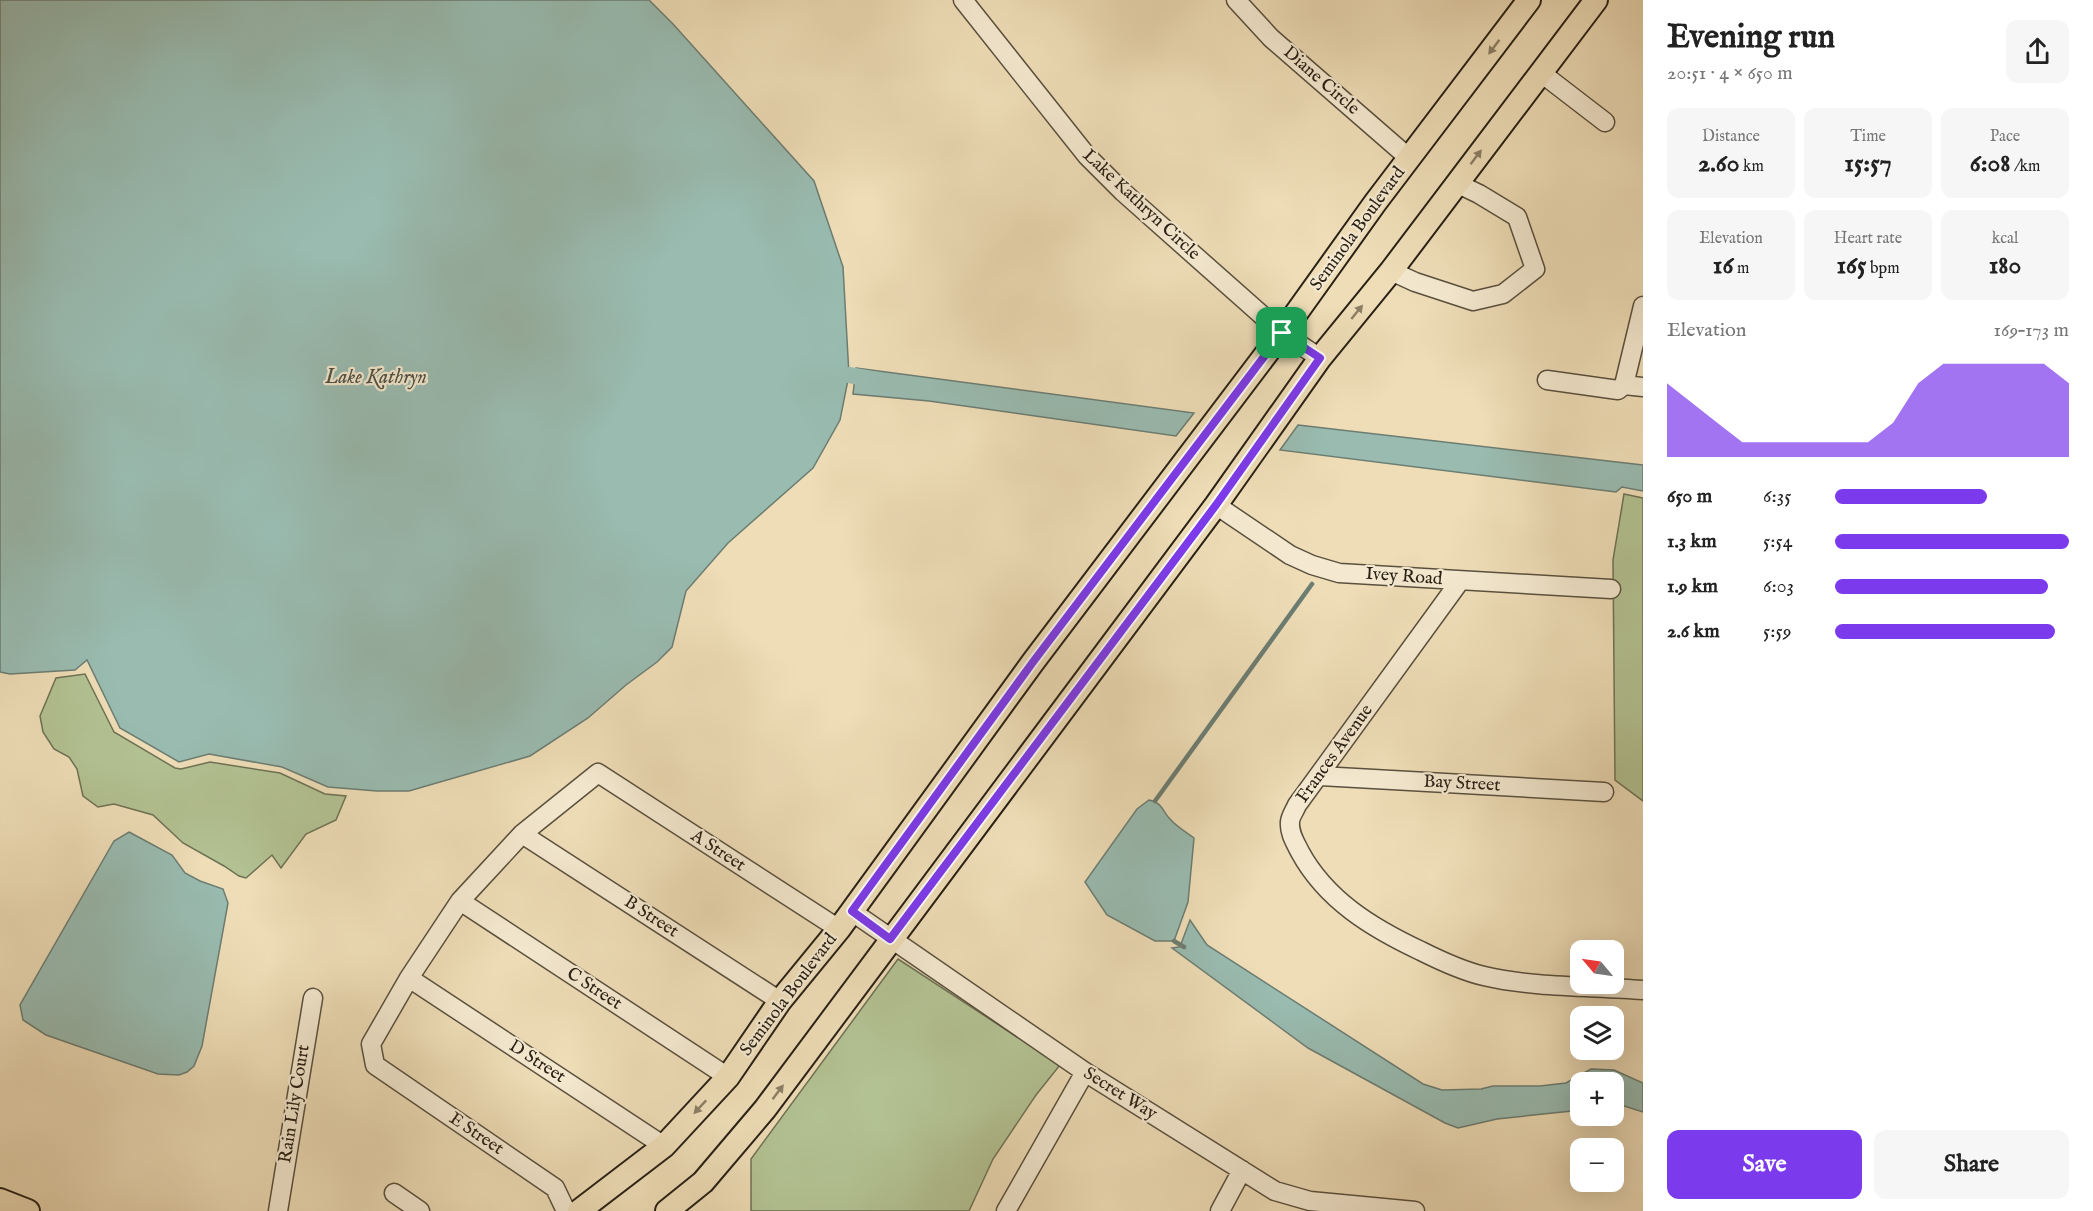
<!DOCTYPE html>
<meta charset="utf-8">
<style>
body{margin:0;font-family:"IM FELL English",serif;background:#f6f6f6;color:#222;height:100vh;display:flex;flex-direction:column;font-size:22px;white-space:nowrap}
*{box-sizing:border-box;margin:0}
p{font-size:20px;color:#767676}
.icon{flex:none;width:33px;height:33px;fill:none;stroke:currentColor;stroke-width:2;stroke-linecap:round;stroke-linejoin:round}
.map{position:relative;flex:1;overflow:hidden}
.side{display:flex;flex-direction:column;background:#fff;width:450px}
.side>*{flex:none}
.needle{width:39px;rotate:299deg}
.buttons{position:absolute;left:1570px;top:940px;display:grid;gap:12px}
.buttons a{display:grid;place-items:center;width:54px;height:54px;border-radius:12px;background:#fff;box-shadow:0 6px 24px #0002;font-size:30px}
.pin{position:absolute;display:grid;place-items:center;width:51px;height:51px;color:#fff;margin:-26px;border-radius:12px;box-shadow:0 3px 9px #0006}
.round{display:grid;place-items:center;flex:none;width:63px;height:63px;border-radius:12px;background:#f6f6f6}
.summary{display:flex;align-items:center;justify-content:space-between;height:102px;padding:0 24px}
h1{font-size:33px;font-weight:800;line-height:45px}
.figures{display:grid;grid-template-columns:repeat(3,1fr);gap:9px;height:102px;padding:6px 24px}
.figures div{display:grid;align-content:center;border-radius:12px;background:#f6f6f6;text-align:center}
.figures b{font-size:26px;font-weight:800}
.figures small{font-size:16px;font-weight:400}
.figures p{font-size:16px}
.chart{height:168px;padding:12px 24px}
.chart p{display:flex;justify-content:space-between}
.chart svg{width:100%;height:108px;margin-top:6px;fill:#7c3aed;opacity:.7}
.button{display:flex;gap:12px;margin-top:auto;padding:12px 24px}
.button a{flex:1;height:69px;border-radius:12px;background:#7c3aed;color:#fff;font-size:24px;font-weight:800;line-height:69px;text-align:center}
.button a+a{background:#f6f6f6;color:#222}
ul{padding:0 24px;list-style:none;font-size:20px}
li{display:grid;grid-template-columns:96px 72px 1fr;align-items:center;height:45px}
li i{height:15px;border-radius:8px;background:#7c3aed}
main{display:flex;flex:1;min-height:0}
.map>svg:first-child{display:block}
.green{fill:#b3c293;stroke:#6e7254;stroke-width:1.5}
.water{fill:#99bbb0;stroke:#6c7d72;stroke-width:1.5}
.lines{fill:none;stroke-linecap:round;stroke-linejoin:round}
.stream{stroke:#6c7d72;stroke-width:4.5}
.canal{stroke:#99bbb0;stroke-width:16}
.minor-casing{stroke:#5a503e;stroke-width:21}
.major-casing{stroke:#292116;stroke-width:26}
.minor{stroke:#f4e9d0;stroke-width:18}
.major{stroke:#eeddb7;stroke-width:22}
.oneway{fill:#8c7f66}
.route-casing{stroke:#fff;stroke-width:12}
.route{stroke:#7c3aed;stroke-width:8}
.labels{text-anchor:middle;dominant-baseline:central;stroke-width:4.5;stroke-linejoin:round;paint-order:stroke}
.street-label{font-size:18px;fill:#292116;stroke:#f4e9d0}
.water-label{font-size:20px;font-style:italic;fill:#4b4f44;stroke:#f4e9d0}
</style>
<main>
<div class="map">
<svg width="1643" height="1211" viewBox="0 0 1643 1211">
<rect width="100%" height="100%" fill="#eeddb7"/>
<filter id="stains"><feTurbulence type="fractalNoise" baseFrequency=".00333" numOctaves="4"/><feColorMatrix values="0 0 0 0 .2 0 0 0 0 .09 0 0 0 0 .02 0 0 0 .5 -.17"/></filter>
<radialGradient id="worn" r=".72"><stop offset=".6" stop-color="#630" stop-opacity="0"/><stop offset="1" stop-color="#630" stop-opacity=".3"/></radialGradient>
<path class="green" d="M1624,494l19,4v303l-28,-21 -2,-220z
M85,674l29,58 61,36 6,1 29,-7 70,11 45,21 21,2 -10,24 -30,14 -25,34 -9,-13 -26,23 -7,-2 -15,-10 -41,-23 -30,-28 -39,-11 -16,3 -15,-11 -6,-27 -8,-12 -15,-8 -11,-17 -3,-16 16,-38z
M898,959l162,106 -24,30 -43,64 -24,52h-218v-52z"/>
<path class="water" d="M0,0h649l24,24 141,157 29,86 6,108 -9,45 -27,48 -85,75 -42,48 -14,56 -15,15 -31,23 -38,33 -58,38 -121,35h-32l-49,-4 -46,-20 -73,-13 -30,8 -59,-34 -33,-68 -12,10 -65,4 -10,-2z
M856,368l338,45 -18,23 -247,-35 -76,-7z
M1298,425l345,40v26l-21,-4 -6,5 -336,-42z
M1149,800c13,2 14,12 21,19 7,8 16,13 24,19l-6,64 -14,39h-19l-48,-26 -22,-33 52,-73z
M129,832l43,23 13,18 15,8 23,8 5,14 -26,143 -8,20 -7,6 -8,3 -21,-1 -112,-39 -23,-15 -3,-15 94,-164z
M1190,920l17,25 216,139 19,6 39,-1 12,-3h47l26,-3 25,-14 23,1 29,13v29l-25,-8 -4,1v-22h-33v27l-84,9 -39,9 -13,-5 -137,-75 -136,-100 7,-1 2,-3z"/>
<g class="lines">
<path class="stream" d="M1155,801l157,-217
M1174,941l10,6"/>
<path class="canal" d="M849,375l28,5"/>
<g class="minor-casing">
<path id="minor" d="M963,0l124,156 36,36 159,141 38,25
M1236,0l35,38 138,120
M1540,72l65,50
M1391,271l24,11 58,19 30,-7 32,-25 -18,-52 -38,-23 -23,-11
M1547,380l71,10 6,-5 19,-79
M1624,385l19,2
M1216,505l74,50 22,10 27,8 272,16
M1460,581l-163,224c-2,5 -7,12 -7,17 -1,11 5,20 10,30 26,48 72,76 121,99 20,10 41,20 63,25 51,12 107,10 159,14
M1320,776l284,16
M522,834l258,167
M460,901l268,176
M851,911l234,161 190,119 35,10 105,10
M409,978l255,168
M394,1193l26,18
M278,1211l35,-213
M566,1211l-11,-23 -180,-123 -4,-21 38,-66 51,-77 62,-67 76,-61 241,156
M1006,1211l79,-139
M1220,1211l22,-41"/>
</g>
<g class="major-casing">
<path id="major" d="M0,1200l28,11
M579,1211l85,-65 64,-69 52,-76 59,-72 194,-267 249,-329 93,-130 154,-203
M667,1211l36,-29 62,-73 451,-604 104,-147 71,-87 205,-271"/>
</g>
<use href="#minor" class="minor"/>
<use href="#major" class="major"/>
</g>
<defs><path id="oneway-solid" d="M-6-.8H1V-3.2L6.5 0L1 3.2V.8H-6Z" transform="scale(1.5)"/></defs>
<g class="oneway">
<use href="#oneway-solid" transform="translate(1494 47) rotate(127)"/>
<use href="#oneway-solid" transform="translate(1476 157) rotate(-53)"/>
<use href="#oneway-solid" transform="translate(1357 312) rotate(-51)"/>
<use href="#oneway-solid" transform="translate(778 1092) rotate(-53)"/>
<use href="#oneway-solid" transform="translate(700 1107) rotate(133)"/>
</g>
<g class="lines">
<g class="route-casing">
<path id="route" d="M1282,333l38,25 -104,147 -326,434 -38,-28 181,-249z"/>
</g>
<use href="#route" class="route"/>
</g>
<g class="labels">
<g class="street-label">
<text transform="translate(1321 81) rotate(41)">Diane Circle</text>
<text transform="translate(1141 205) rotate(43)">Lake Kathryn Circle</text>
<text transform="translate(1358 229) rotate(-54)">Seminola Boulevard</text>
<text transform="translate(1404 577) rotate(4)">Ivey Road</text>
<text transform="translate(1335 754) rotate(-54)">Frances Avenue</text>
<text transform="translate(1462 784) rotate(3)">Bay Street</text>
<text transform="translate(718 851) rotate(33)">A Street</text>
<text transform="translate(651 917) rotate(33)">B Street</text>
<text transform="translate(594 989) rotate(33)">C Street</text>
<text transform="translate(789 995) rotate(-53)">Seminola Boulevard</text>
<text transform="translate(537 1062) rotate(33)">D Street</text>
<text transform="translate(1120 1094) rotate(32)">Secret Way</text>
<text transform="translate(295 1104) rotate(-81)">Rain Lily Court</text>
<text transform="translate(476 1134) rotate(34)">E Street</text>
</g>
<g class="water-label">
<text x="376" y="377">Lake Kathryn</text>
</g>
</g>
<rect width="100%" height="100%" filter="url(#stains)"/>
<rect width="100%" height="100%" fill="url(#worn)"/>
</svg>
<div class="buttons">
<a><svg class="needle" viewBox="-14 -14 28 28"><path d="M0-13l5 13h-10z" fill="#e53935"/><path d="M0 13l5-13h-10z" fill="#767676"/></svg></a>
<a><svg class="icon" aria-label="layers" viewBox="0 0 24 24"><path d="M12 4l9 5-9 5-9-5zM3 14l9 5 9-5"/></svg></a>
<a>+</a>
<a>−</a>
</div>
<div class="pin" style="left:1282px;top:333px;background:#1e9e55"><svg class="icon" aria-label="arrive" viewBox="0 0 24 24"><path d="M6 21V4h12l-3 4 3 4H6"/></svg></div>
</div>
<section class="side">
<div class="summary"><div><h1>Evening run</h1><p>20:51 · 4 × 650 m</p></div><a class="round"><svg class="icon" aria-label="share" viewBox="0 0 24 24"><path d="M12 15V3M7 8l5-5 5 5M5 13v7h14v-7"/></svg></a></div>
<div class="figures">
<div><p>Distance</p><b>2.60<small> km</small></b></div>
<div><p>Time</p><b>15:57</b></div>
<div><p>Pace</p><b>6:08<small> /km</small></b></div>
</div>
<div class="figures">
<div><p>Elevation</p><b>16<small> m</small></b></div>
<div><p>Heart rate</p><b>165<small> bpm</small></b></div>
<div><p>kcal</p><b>180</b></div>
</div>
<div class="chart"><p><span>Elevation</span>169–173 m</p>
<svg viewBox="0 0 160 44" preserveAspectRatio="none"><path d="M0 44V14L10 22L20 30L30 38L40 38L50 38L60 38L70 38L80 38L90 30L100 14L110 6L120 6L130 6L140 6L150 6L160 14V44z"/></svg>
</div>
<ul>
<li><b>650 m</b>6:35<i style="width:65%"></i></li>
<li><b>1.3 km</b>5:54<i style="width:100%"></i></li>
<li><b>1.9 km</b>6:03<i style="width:91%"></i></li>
<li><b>2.6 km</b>5:59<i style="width:94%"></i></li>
</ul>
<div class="button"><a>Save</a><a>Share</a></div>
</section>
</main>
